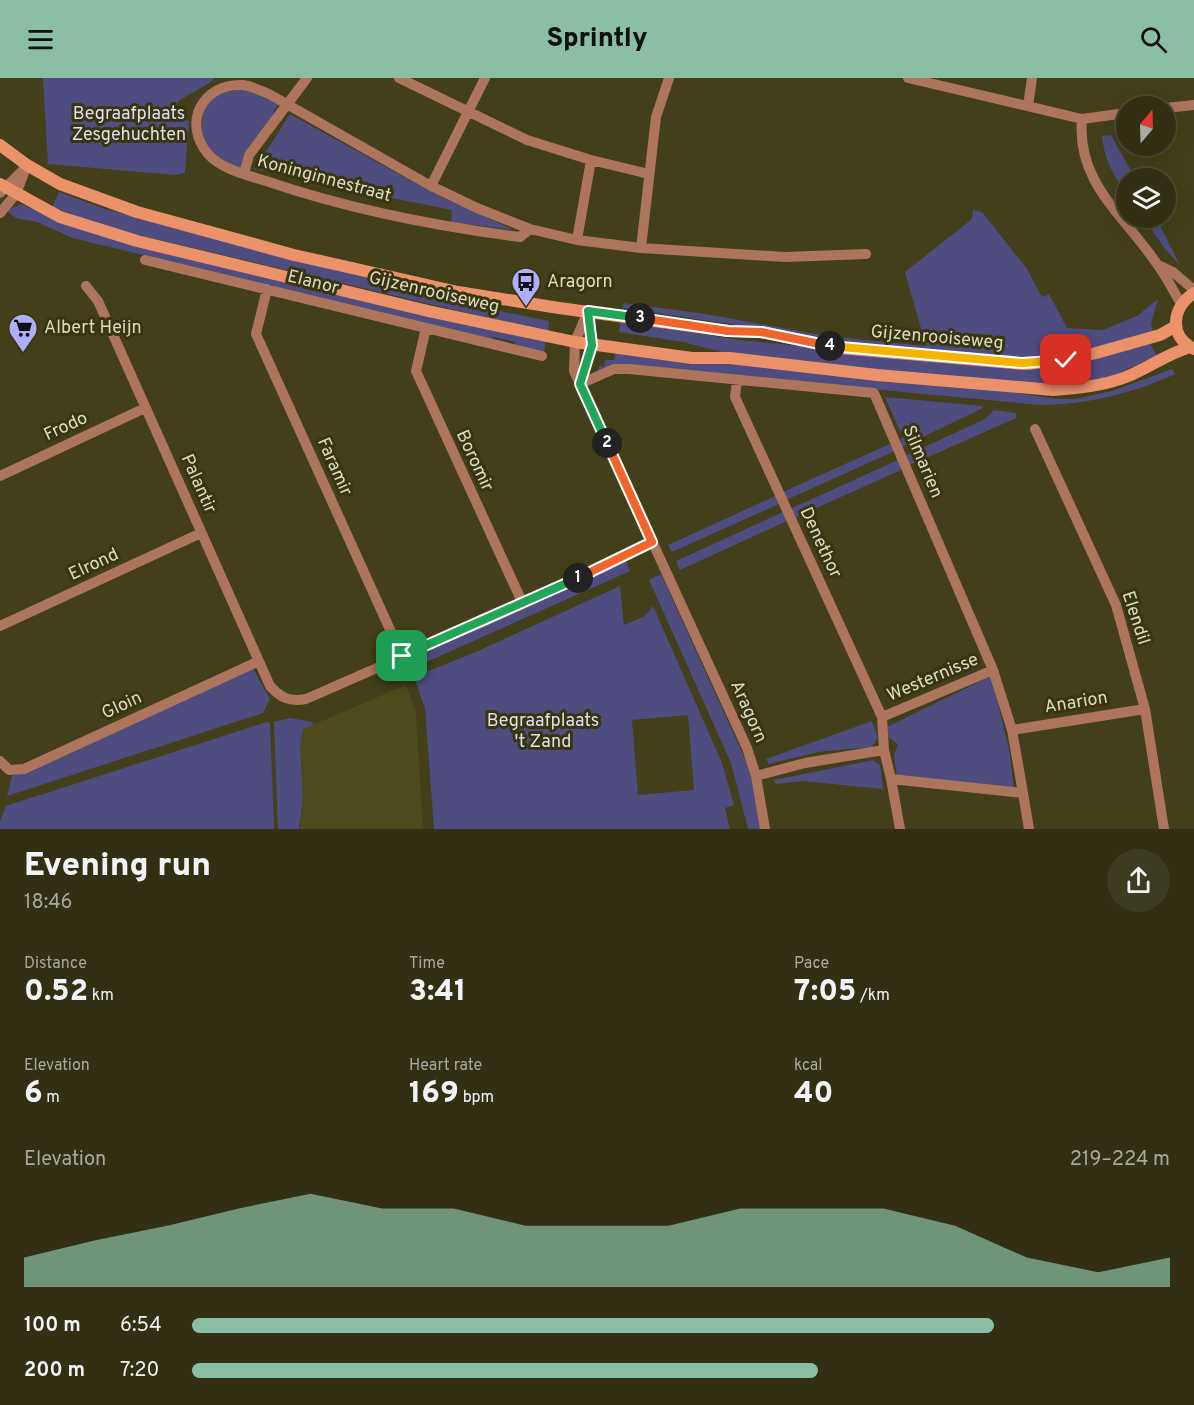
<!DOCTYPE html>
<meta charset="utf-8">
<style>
body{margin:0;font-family:Overpass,sans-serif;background:#3d3b22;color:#f1f3f6;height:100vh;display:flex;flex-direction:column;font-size:22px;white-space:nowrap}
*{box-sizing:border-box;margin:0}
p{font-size:20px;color:#a8a9a0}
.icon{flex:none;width:33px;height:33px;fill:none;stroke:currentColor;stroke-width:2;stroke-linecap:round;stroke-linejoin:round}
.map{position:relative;height:751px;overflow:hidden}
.side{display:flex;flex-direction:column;background:#322f14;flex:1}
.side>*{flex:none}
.needle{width:39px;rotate:19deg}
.fabs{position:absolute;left:1116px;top:18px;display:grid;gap:12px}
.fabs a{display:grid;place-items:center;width:60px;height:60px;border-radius:50%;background:#322f14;box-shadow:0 6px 24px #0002,0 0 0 2px #4d4a34;font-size:30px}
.pin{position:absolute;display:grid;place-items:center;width:51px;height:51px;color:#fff;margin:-26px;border-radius:12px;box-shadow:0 3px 9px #0006}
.km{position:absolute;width:30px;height:30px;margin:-15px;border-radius:50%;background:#222;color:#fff;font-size:16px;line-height:30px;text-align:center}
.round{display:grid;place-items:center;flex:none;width:63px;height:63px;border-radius:32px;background:#3d3b22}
.overview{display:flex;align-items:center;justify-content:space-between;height:102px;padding:0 24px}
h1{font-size:33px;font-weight:800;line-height:45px}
.stats{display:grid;grid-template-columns:repeat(3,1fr);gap:9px;height:102px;padding:6px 24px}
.stats div{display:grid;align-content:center}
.stats b{font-size:30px;font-weight:800}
.stats small{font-size:16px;font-weight:400}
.stats p{font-size:16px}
.chart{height:168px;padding:12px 24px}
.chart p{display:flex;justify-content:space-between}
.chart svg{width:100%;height:108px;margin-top:6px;fill:#8abfa5;opacity:.7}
ul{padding:0 24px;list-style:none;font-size:20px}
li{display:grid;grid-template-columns:96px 72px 1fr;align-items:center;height:45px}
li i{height:15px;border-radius:8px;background:#8abfa5}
header{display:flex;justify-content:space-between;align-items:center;height:78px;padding:0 24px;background:#8abfa5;color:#111;font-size:27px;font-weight:800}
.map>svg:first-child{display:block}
.built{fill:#4d4a1c}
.green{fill:#4f4d80;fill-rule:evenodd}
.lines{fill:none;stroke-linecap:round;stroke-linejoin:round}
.street{stroke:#ad755c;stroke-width:10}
.secondary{stroke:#eb926a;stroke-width:12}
.split-1-casing{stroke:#fff;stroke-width:12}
.split-2-casing{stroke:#fff;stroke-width:12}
.split-3-casing{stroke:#fff;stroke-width:12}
.split-4-casing{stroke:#fff;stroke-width:12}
.split-5-casing{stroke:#fff;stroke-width:12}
.split-6-casing{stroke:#fff;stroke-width:12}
.split-1{stroke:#22a559;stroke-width:8}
.split-2{stroke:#f0652b;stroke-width:8}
.split-3{stroke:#22a559;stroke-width:8}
.split-4{stroke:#f0652b;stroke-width:8}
.split-5{stroke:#f5b400;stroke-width:8}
.split-6{stroke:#f5b400;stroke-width:8}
.labels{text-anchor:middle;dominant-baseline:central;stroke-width:6;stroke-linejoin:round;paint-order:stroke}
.park-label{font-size:18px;fill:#dedff4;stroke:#38350f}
.street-label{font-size:18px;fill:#dcdbc6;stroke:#38350f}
.poi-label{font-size:18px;fill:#dcdbc6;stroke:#38350f;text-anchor:start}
</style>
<header><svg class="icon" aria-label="menu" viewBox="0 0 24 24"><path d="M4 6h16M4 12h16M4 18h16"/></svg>Sprintly<svg class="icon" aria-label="search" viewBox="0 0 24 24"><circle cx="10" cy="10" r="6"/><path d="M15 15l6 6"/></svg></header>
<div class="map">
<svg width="1194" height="751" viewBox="0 0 1194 751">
<rect width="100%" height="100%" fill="#423f1a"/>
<path class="built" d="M406,607l10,27 7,117h-123l3,-30 -3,-53 3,-17z"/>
<path class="green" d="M43,0h171l-3,4 -33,19 -3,13 14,7 -4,52 -9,2 -128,-11z
M244,11l35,15 -6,7 2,2 -31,40 -4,16c-12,-6 -22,-11 -31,-21 -5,-6 -7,-14 -7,-21 0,-29 16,-35 42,-38z
M290,36l145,80 79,36 -63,-8 1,-12 -65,-13 -117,-32 -3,7 -12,-3z
M1111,57l24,43h-9v15c-14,-21 -21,-31 -24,-57z
M59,114l46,17 152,40 200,45 42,17 50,10 -1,11 -439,-104 -57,-21z
M21,126l39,16 486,120 -2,13 -30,-7 1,-4 -22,-5 -2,3 -418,-102 -36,-16 -21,-4 -10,-7z
M973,132l9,2 45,57 15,28 7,-3 18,34 36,2 34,-14 21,-17 -7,24 2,9c-45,13 -87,26 -133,28l-187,-17 -76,-15 -134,-20v-5l83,11 120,22 100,10 -21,-74 67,-53z
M1144,140h12l24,47 -15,-16z
M621,243l119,19 267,27 142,-25 8,14 -50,22 -58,8 -308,-29 -58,-15 -64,-10z
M616,273l351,35 91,13h17l37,-8 60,-22 3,5c-44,20 -86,30 -134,31l-424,-40 -19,7 1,-6 5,1 1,-7h9z
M885,319l97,9 1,2 -81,39 -2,-8 6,-3 -2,-4 -3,1z
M994,332l22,3v5l-108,48 -3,-10 80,-37z
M892,365l3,8 -109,49 -3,-8z
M898,382l3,10 -107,48 -4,-9z
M775,418l4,8 -107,48 -4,-7z
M783,434l4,9 -107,49 -4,-9z
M626,483l4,10 -217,97 -4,-2 -2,-5z
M661,496l85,187 7,22 7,46h-12l-17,-66 -82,-183z
M620,508l4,39 21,-9 8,-10 69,157 12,42 -9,3 5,21h-296l-9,-121 -11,-31 64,-26zM688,637l6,75 -56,5 -6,-75z
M249,592h5l16,29 -7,14 -256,83 5,-20z
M991,598l18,73 5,40 -117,-11 -3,-23 4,-10 -9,-8 -2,-10z
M290,640l22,4 1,3 -10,4 -3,17 3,53 -4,30h-21l-4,-107z
M872,643l6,17 -6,9 -54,5 -49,12 -3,-5z
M267,644l3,1 4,106h-274v-8l6,-15z
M873,682l7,5 3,24 -81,-8 -26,3 -2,-4z"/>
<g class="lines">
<path class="street" d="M399,0l128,62 64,20 58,14
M908,0l174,41 44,-6
M1028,28l4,-28
M1166,30l28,-3
M1082,41c-6,64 43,97 75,145 9,12 16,26 24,40
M244,96l5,-19 58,-77
M431,108l54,-108
M0,115l25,-25
M0,135l16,-19 11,-29
M530,151l-10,8c-86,-11 -172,-28 -254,-56 -19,-6 -45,-12 -58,-27 -26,-31 -6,-71 35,-69 9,1 18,6 26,9l162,92 46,22 53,21 47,11 64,8 144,9 81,-3
M577,162l14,-80
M641,170l15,-131 13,-39
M145,182l397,96
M1158,187l15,7 21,18
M86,208l12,15 172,385c11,12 19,16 36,13l217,-95 130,-62
M267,211l-11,45 146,322
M588,233l-13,31 -1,29 173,377 9,28 9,53
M426,250l-10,43 107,233
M737,302l-2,17 147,320 2,33 7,29 132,14 -11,-63 -19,-60 -111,47
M580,306l34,-15h15l245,24 119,277
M580,306l13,-39 -5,-34
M1035,351l81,176 29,104 19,120
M0,398l145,-68
M0,548l201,-93
M1012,652l133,-21
M0,683l9,9 15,-1 235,-108
M756,698l49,-13 79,-13
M891,701l9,50
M1023,715l6,36"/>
<path class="secondary" d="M0,67l27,20 33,19 77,28 157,43 164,37 101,16 169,23 33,1 79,16 185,16 41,-4 30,-7 64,-18 16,-9
M0,106l60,33 77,24 291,70 147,31 117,16h38l147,17 176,15c25,-2 50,-4 73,-13 22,-9 41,-23 64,-30
M1194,271c-26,-13 -22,-42 0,-56"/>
</g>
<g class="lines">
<g class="split-1-casing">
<path id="split-1" d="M402,578l176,-78"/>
</g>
<g class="split-2-casing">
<path id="split-2" d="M578,500l74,-36 -45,-99"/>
</g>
<g class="split-3-casing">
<path id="split-3" d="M607,365l-27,-59 12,-39 -4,-34 52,7"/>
</g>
<g class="split-4-casing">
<path id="split-4" d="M640,240l88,13 33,1 69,14"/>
</g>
<g class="split-5-casing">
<path id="split-5" d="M830,268l192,17"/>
</g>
<g class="split-6-casing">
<path id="split-6" d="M1022,285l44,-3"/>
</g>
<use href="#split-1" class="split-1"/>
<use href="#split-2" class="split-2"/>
<use href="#split-3" class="split-3"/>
<use href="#split-4" class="split-4"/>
<use href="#split-5" class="split-5"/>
<use href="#split-6" class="split-6"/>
</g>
<defs>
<g id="bus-pin" transform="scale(1.5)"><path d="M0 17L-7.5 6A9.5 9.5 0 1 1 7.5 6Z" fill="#afaefa" stroke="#38350f"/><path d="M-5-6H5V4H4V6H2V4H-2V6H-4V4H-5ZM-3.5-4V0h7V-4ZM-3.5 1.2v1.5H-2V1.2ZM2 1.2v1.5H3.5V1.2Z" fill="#111"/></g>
<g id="supermarket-pin" transform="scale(1.5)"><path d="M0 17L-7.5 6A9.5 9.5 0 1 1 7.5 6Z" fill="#afaefa" stroke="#38350f"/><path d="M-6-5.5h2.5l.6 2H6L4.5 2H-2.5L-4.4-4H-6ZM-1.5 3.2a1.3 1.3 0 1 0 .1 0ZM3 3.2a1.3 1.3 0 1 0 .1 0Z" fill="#111"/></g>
</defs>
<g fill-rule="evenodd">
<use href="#bus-pin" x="526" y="204"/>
<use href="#supermarket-pin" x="23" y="250"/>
</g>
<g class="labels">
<g class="park-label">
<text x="129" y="36">Begraafplaats<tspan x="129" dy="21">Zesgehuchten</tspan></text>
<text x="543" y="643">Begraafplaats<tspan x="543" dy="21">'t Zand</tspan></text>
</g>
<g class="street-label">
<text transform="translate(324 101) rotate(15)">Koninginnestraat</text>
<text transform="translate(313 205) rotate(14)">Elanor</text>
<text transform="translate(434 215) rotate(13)">Gijzenrooiseweg</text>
<text transform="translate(937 260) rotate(5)">Gijzenrooiseweg</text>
<text transform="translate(66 349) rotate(-25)">Frodo</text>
<text transform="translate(474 383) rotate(65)">Boromir</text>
<text transform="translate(922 384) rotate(67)">Silmarien</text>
<text transform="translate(334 389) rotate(66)">Faramir</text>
<text transform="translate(198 406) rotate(66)">Palantir</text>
<text transform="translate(820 465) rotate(65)">Denethor</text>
<text transform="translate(94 487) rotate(-25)">Elrond</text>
<text transform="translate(1135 540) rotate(72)">Elendil</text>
<text transform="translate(933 600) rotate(-23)">Westernisse</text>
<text transform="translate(1076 625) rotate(-9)">Anarion</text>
<text transform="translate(122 628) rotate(-25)">Gloin</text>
<text transform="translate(748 634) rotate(66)">Aragorn</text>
</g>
<g class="poi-label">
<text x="547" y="204">Aragorn</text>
<text x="44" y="250">Albert Heijn</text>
</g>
</g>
</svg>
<div class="fabs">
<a><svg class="needle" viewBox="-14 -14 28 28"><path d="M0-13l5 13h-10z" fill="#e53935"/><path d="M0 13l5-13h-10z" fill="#a8a9a0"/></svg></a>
<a><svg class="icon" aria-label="layers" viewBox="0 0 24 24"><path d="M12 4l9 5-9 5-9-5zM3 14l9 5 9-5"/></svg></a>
</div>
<div class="pin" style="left:402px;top:578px;background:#1e9e55"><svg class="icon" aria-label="arrive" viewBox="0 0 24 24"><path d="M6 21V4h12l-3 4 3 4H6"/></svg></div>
<div class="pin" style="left:1066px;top:282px;background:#d93025"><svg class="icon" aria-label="check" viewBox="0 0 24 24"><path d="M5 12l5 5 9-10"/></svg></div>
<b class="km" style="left:578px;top:500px">1</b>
<b class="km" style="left:607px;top:365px">2</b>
<b class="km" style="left:640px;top:240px">3</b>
<b class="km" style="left:830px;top:268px">4</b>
</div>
<section class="side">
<div class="overview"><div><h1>Evening run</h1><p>18:46</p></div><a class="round"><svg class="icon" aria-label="share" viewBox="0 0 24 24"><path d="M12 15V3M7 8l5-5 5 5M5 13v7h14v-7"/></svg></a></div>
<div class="stats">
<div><p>Distance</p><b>0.52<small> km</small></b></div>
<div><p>Time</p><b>3:41</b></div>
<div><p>Pace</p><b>7:05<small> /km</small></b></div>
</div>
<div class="stats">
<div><p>Elevation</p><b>6<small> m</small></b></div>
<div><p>Heart rate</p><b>169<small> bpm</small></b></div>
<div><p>kcal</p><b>40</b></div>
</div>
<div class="chart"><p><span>Elevation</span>219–224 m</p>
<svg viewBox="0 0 160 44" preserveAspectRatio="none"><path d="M0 44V32L10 25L20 19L30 12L40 6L50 12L60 12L70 19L80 19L90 19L100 12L110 12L120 12L130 19L140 32L150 38L160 32V44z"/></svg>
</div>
<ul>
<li><b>100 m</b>6:54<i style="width:82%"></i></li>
<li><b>200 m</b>7:20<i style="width:64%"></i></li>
</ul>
</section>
